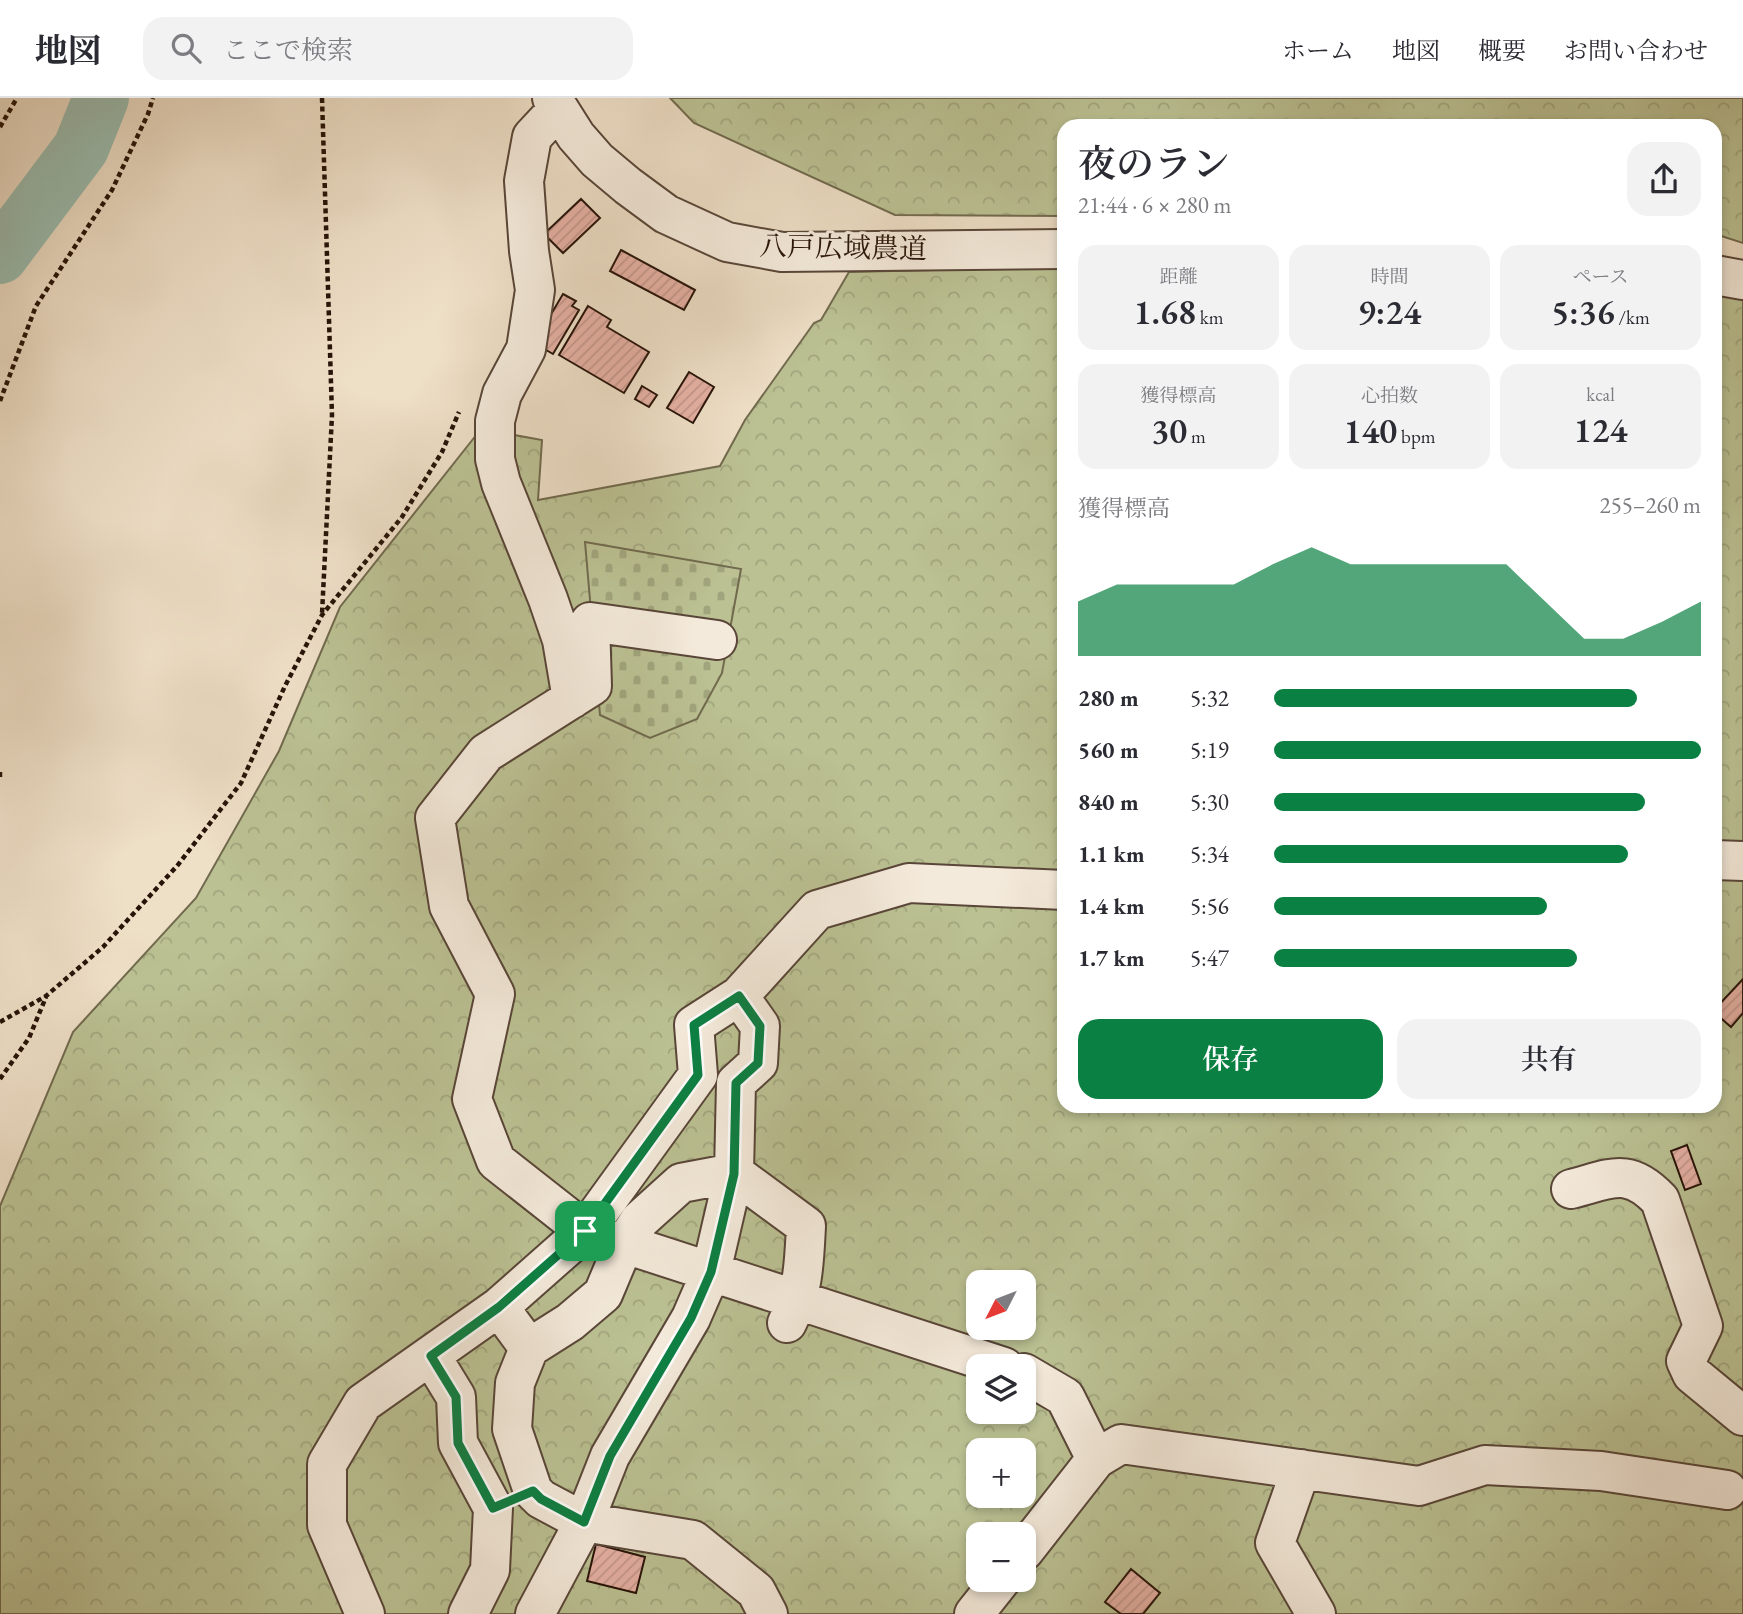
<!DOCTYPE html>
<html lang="ja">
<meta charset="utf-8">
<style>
body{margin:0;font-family:"EB Garamond","Noto Serif JP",serif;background:#f2f2f3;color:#2b2b33;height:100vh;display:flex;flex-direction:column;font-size:26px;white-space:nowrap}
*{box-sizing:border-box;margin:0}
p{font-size:23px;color:#7c7c81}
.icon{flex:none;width:38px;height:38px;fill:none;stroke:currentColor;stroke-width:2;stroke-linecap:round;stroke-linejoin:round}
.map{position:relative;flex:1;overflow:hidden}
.details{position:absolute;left:1057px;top:21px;width:665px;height:994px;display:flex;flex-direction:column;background:#fff;border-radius:21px;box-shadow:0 4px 10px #0003}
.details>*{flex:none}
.needle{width:46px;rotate:228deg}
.fabs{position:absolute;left:966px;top:1172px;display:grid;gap:14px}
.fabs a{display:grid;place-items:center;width:70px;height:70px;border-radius:14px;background:#fff;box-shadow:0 4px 10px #0003;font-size:35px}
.pin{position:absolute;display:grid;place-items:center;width:60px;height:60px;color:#fff;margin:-30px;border-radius:14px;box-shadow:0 4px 10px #0006}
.round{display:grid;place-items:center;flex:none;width:74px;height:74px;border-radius:21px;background:#f2f2f3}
.headline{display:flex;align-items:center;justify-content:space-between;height:119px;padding:0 21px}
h1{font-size:38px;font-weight:600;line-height:52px}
.metrics{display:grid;grid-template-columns:repeat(3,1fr);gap:10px;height:119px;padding:7px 21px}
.metrics div{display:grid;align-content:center;border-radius:18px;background:#f2f2f3;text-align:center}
.metrics b{font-size:35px;font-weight:600}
.metrics small{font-size:19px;font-weight:400}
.metrics p{font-size:19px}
.chart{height:196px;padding:14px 21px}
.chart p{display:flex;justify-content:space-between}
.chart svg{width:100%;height:126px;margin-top:7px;fill:#0b8043;opacity:.7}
.cta{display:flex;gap:14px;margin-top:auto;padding:14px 21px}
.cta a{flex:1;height:80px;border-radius:21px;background:#0b8043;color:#fff;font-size:28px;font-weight:600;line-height:80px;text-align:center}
.cta a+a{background:#f2f2f3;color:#2b2b33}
ul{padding:0 21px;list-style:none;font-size:23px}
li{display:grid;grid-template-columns:112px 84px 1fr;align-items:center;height:52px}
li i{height:18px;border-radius:9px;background:#0b8043}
header{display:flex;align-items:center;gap:42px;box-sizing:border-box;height:98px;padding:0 35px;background:#fff;border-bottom:2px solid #e1e1e2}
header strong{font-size:33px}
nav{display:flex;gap:38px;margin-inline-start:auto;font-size:24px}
.search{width:490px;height:63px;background:#f2f2f3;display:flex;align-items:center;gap:18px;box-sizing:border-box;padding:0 24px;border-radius:21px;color:#7c7c81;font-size:26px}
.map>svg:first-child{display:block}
.forest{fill:url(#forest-crowns);stroke:#716a4e;stroke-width:2;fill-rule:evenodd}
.cemetery{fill:url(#cemetery-stones);stroke:#716a4e;stroke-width:2}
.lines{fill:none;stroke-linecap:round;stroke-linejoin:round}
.river{stroke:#9bbdb0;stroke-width:56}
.building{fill:url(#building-hatch);stroke:#271308;stroke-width:2}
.minor-casing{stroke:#594638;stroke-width:42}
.path{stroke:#271308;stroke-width:4.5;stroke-dasharray:5 3.5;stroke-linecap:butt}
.minor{stroke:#f4eadb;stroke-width:38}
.route-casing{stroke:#fff;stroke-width:14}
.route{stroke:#0b8043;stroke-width:9}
.labels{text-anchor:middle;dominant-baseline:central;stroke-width:6;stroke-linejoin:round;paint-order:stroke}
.street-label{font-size:28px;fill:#271308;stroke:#f4eadb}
</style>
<header>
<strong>地図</strong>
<div class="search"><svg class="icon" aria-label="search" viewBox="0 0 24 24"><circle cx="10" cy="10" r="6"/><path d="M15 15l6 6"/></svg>ここで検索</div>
<nav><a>ホーム</a><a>地図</a><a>概要</a><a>お問い合わせ</a></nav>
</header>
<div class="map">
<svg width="1743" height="1516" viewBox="0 0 1743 1516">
<defs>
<pattern id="forest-crowns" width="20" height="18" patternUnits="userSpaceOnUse" patternTransform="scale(1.75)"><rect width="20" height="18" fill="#bbc193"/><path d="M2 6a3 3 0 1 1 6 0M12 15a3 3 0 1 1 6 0" fill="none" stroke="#a1a57d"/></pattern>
<pattern id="cemetery-stones" width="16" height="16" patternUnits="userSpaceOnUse" patternTransform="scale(1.75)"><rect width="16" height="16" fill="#bbc193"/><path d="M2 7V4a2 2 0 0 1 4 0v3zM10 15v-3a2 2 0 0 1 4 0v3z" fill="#a1a57d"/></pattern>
<pattern id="building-hatch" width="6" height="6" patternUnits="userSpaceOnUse" patternTransform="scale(1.75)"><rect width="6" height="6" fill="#e5b0a3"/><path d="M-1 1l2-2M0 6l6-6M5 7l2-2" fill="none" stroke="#c4968b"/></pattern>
</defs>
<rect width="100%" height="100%" fill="#eedfc7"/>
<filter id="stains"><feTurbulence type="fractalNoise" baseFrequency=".00286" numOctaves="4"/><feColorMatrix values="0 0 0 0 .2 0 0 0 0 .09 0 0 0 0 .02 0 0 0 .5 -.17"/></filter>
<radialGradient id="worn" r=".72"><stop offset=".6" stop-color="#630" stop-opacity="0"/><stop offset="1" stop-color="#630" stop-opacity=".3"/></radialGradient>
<path class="forest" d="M670,0h1073v145l-28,-9v-108h-651v90l-169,-1 -201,-92z
M1064,169v839h651v-812l28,4v1316h-1743v-408l73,-174 123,-134 83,-147 61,-144 141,-178 61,11 -4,60 182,-34 25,-46 69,-97 7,-3 28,-48zM978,1185h46v45h-46zM978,1269h46v45h-46zM978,1353h46v45h-46zM978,1437h46v45h-46z"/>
<path class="cemetery" d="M585,444l156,27 -19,104 -25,46 -47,19 -50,-23z"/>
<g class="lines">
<path class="river" d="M0,158l81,-108 20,-50"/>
</g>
<path class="building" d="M581,101l19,19 -37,35 -19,-19z
M621,152l74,40 -11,20 -74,-39z
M563,196l13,7 -4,5 7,4 -26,44 -19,-11z
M588,208l23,14 -4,7 42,25 -25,41 -65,-38z
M689,274l25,15 -21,36 -26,-15z
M642,288l15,9 -8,12 -14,-8z
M1743,881v34l-12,14 -16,-14v-4z
M1687,1047l14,39 -16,6 -14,-39z
M596,1446l49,13 -9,36 -49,-12z
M1131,1471l29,24 -17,21h-22l-16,-12z"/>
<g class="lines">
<g class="minor-casing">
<path id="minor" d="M552,0l24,38 21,24 31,26 38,28 61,28 55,10 282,-3
M558,11l-26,28 -8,44 5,70 6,39 -9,59 -24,45 -7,27v38l6,24 47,116 14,41 10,59
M1715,177l28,5
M717,542l-127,-18 2,64 -106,67 -51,65 14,88 46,88 -23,105 24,62 89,70 419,136
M1715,762l28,1
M1571,1091c40,-10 57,-23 89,11l43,126 -17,35 6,13 51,42
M499,1209l30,41 41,-26 33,-28 21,-50 16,-24 41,-37 53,-10 72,53c-2,36 -2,64 -19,97
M529,1250l-14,35 -3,46 21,62 8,8 43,23 109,18 63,51 12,23
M431,1258l25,41 2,46 35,65 -3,62 -22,44
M1024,1275l41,24 31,62
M1301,1371l-26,74 41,71
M1024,1453l72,-92 25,-15 298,42 66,-21 116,6 126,19
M365,1516l-38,-89v-61l36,-61 136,-96 86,-76 113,-156 -4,-50 45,-29 78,-86 92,-27 155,7
M535,1516l49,-92 26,-66 81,-138 20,-46 23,-99 2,-90 22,-20 2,-37 -21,-30
M974,1516l27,-34"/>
</g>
<path class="path" d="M322,0l10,317 -10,199
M0,29l17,-29
M0,303l36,-95 76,-116 36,-76 5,-16
M0,674v8
M0,924l46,-26 57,-49 74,-81 64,-83 44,-97 37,-71 80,-98 40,-65 17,-40
M0,981l29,-41 17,-41"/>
<use href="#minor" class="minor"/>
</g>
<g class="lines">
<g class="route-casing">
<path id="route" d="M739,898l21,30 -2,37 -22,20 -2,91 -23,98 -20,46 -81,138 -26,66 -43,-23 -8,-8 -40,17 -35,-65 -2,-46 -25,-41 68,-49 86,-76 113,-156 -4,-50z"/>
</g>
<use href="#route" class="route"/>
</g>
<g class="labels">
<g class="street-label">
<text transform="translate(843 149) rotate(1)">八戸広域農道</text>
</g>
</g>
<rect width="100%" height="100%" filter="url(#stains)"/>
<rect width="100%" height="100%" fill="url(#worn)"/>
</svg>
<div class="fabs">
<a><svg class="needle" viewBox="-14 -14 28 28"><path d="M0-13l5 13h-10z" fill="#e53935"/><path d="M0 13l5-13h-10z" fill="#7c7c81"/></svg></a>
<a><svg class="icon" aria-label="layers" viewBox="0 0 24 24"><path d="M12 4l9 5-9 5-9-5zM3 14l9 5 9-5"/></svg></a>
<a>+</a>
<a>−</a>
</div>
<div class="pin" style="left:585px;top:1133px;background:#1e9e55"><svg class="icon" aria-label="arrive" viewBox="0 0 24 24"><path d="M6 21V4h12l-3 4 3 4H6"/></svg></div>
<section class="details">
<div class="headline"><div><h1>夜のラン</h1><p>21:44 · 6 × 280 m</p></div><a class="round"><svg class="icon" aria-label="share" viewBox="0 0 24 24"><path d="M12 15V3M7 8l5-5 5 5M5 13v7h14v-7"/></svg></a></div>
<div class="metrics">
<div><p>距離</p><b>1.68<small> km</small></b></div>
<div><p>時間</p><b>9:24</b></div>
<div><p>ペース</p><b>5:36<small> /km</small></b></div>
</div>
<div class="metrics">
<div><p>獲得標高</p><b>30<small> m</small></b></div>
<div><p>心拍数</p><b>140<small> bpm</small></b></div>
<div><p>kcal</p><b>124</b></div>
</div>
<div class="chart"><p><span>獲得標高</span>255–260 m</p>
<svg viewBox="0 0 160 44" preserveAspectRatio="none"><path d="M0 44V25L10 19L20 19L30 19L40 19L50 12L60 6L70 12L80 12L90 12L100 12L110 12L120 25L130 38L140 38L150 32L160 25V44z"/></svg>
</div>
<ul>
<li><b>280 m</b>5:32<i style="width:85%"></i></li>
<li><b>560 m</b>5:19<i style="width:100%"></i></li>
<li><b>840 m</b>5:30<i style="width:87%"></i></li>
<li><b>1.1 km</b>5:34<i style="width:83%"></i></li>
<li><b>1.4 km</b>5:56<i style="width:64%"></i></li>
<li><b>1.7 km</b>5:47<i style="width:71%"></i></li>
</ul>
<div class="cta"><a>保存</a><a>共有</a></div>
</section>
</div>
